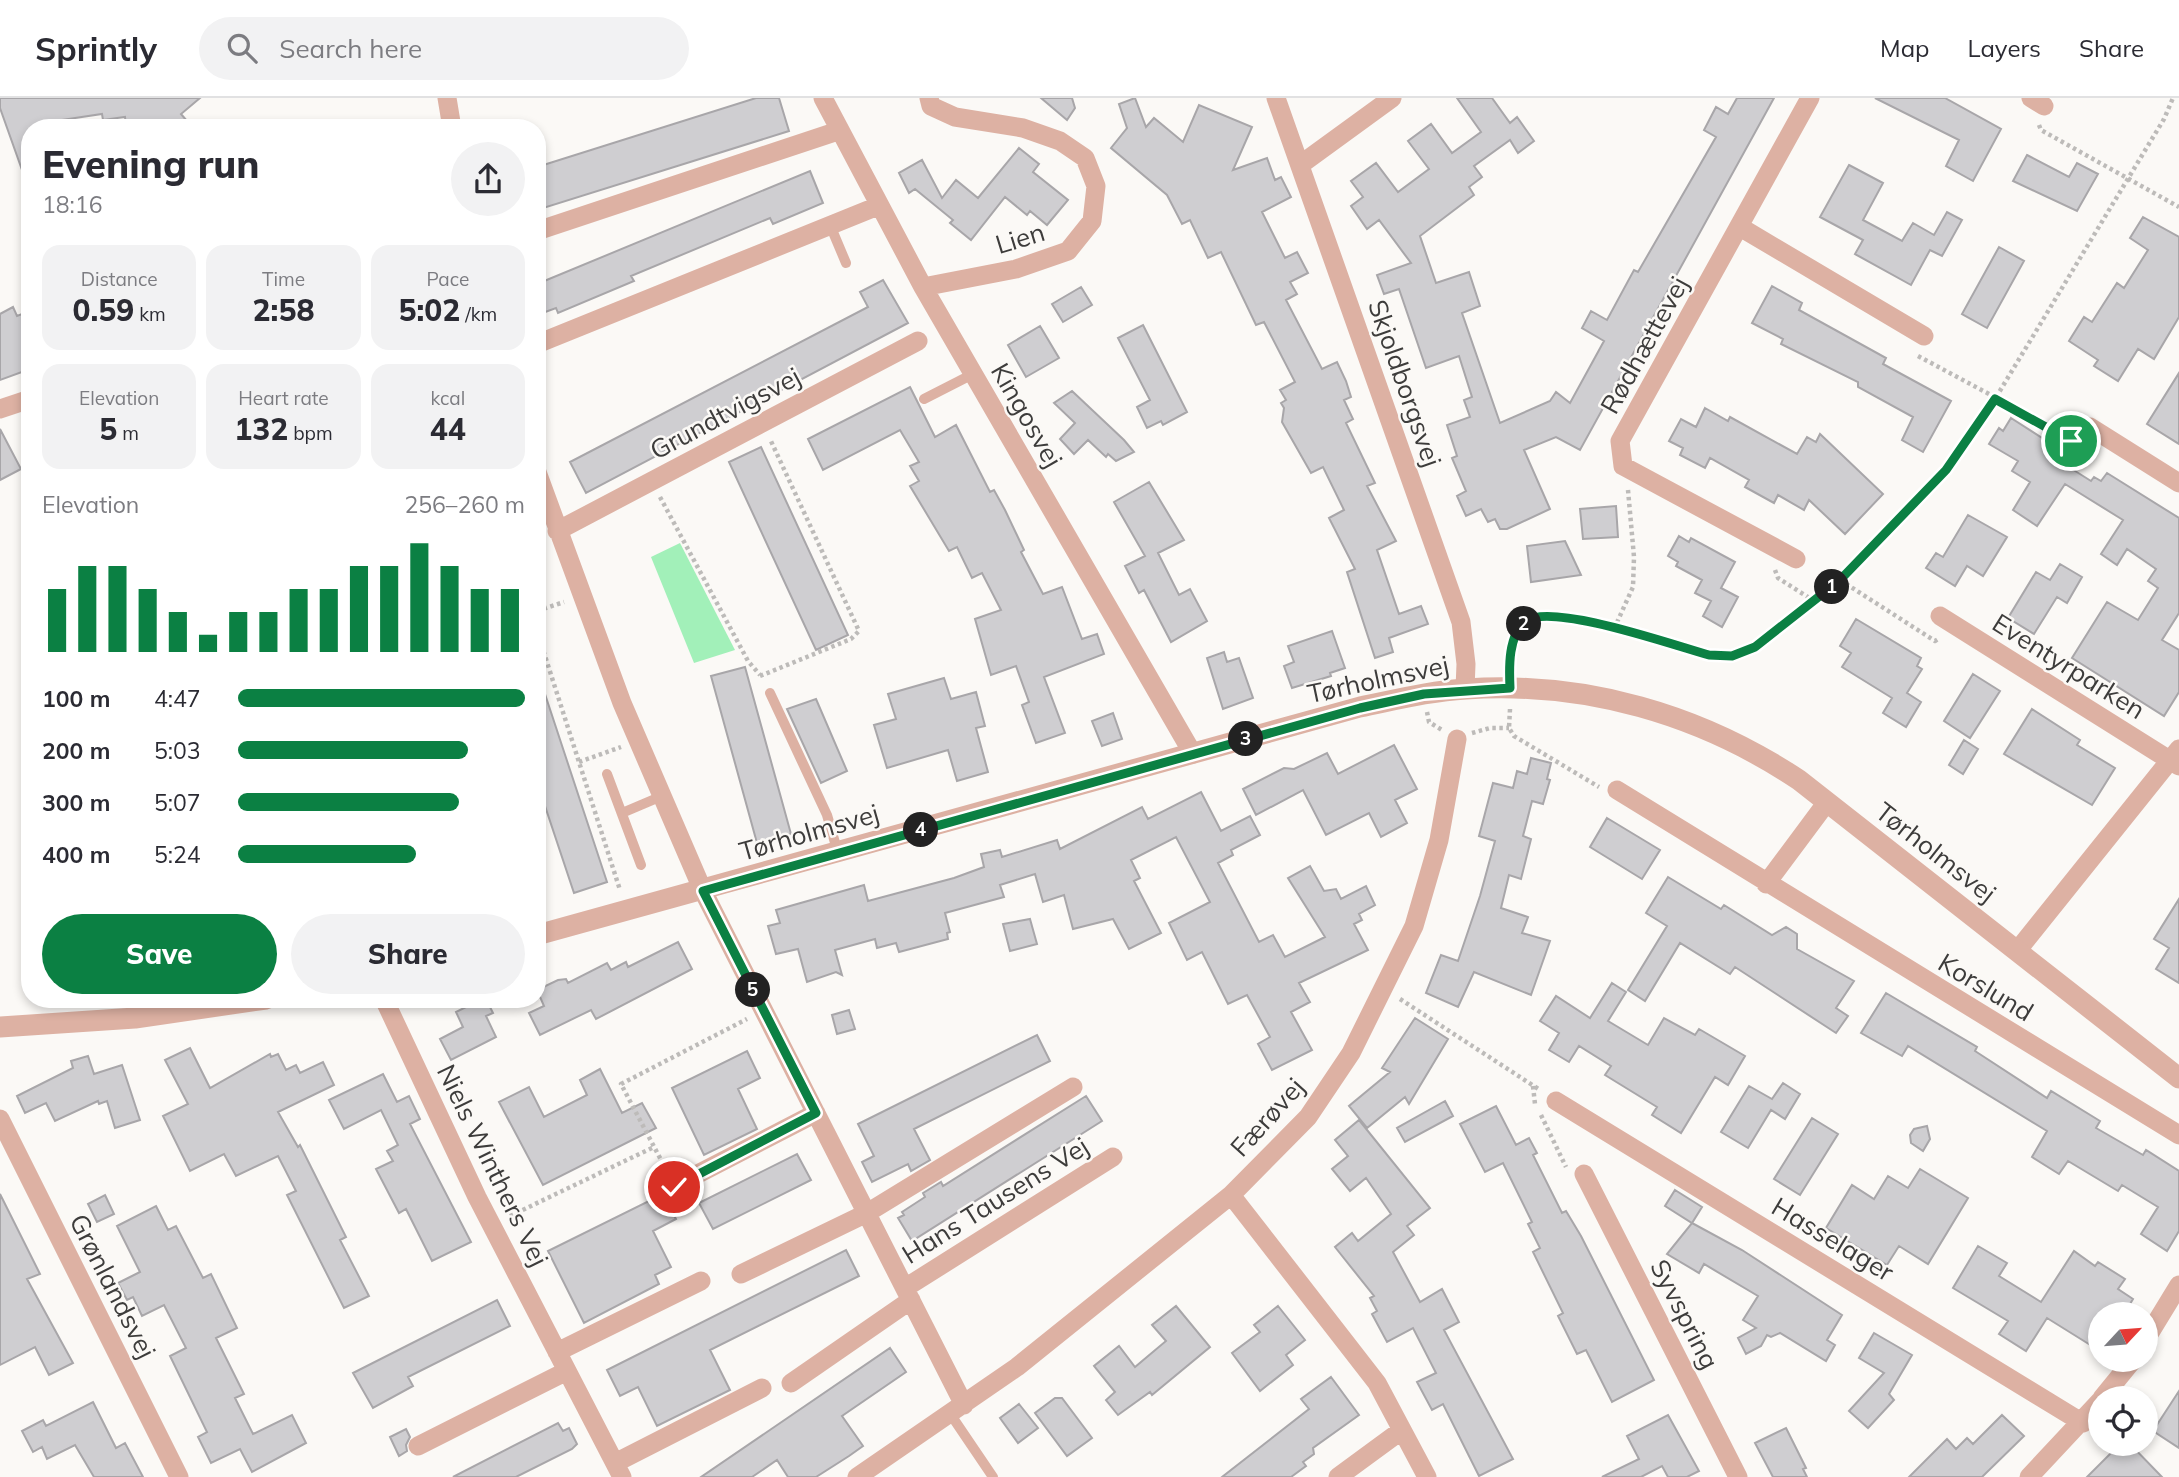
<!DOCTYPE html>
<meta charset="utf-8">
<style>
body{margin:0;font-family:Mulish,sans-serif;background:#f2f2f3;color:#2b2b33;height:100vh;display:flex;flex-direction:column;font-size:26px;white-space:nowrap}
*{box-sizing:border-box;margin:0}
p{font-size:23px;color:#7c7c81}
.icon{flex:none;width:38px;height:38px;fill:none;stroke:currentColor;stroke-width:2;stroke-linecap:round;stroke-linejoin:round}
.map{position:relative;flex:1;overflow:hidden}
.sheet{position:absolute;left:21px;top:21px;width:525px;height:889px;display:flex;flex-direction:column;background:#fff;border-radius:28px;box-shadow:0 4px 10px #0003}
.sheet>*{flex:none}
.needle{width:46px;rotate:64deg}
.fabs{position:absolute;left:2088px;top:1204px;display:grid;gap:14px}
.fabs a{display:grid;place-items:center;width:70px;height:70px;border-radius:50%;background:#fff;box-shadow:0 4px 10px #0003;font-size:35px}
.pin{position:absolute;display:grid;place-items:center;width:60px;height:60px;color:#fff;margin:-30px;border:4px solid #fff;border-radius:50%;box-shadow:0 2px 7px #0007}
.km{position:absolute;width:35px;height:35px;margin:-18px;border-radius:50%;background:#222;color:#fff;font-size:19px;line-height:35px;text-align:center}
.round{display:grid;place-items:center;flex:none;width:74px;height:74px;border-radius:37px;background:#f2f2f3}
.summary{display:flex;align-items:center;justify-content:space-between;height:119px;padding:0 21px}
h1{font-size:38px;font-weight:800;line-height:52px}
.stats{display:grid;grid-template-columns:repeat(3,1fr);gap:10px;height:119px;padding:7px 21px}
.stats div{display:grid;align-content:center;border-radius:18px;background:#f2f2f3;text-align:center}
.stats b{font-size:30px;font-weight:800}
.stats small{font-size:19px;font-weight:400}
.stats p{font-size:19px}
.chart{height:196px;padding:14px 21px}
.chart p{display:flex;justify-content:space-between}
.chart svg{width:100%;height:126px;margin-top:7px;stroke:#0b8043;stroke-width:6}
.primary-button{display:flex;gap:14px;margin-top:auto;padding:14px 21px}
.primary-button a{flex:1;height:80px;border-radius:42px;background:#0b8043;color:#fff;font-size:28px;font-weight:800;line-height:80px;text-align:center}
.primary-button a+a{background:#f2f2f3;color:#2b2b33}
ul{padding:0 21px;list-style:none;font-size:23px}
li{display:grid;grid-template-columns:112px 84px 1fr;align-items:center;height:52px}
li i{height:18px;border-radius:9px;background:#0b8043}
header{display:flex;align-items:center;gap:42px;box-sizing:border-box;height:98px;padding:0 35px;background:#fff;border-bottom:2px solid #e1e1e2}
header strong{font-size:33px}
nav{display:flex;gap:38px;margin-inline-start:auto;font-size:24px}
.search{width:490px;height:63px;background:#f2f2f3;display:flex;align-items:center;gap:18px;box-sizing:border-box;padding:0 24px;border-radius:38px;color:#7c7c81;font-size:26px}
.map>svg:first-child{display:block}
.green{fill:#a2f0b9}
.building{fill:#cfced1;stroke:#a8a6a9;stroke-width:2}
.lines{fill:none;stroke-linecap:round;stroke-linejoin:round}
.path{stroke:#bdbbb9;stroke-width:4.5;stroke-dasharray:3.5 3.5;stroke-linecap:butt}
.service{stroke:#ddb1a3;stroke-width:10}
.minor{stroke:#ddb1a3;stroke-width:19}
.tertiary{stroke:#ddb1a3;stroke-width:21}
.route-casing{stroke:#fff;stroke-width:14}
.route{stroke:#0b8043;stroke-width:9}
.labels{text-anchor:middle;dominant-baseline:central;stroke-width:5;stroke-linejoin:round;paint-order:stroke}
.street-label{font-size:26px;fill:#3d3c3b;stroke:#fbf9f6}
</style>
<header>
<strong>Sprintly</strong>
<div class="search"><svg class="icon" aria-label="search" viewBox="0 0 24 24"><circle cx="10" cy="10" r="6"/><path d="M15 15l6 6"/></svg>Search here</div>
<nav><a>Map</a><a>Layers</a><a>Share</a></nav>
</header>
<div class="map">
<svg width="2179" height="1379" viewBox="0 0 2179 1379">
<rect width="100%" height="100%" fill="#fbf9f6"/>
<path class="green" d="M680,445l55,107 -41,13 -43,-106z"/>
<path class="building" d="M0,0h200l-19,16 12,14h-42l-4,-5 -21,3 -1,-9 -22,3 -1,-6 -47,7 2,7h-27l-3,56 -27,-76z
M756,0h23l10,33 -252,79v-43z
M1041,0h31l3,10 -8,12z
M1135,0l11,29 8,-9 29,24 16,-37 53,22 -19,43 34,-12 8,22 6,-3 10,20 -29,15 23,46 12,-6 11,21 -18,9 7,12 -11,6 36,69 15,-7 9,19 5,16 -7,3 9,19 -7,4 29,60 -8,3 29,55 -19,9 22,64 22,-8 7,18 -39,14 4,14 -18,6 -28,-86 8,-3 -26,-51 15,-8 -21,-43 -12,6 -29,-51 2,-14 -3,-5 5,-3 -6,-10 15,-8 -31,-60 -8,3 -35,-73 -13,6 -18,-38 -8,4 -15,-29 -56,-47 16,-20 -8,-24z
M1457,0h35l18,25 7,-6 17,24 -16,12 -8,-13 -36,26 8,11 -13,10 5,8 -54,41 16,47 33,-11 11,34 -18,7 38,110 50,-22 6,-9 14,11 34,-62 -22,-13 9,-17 16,9 27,-50 4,2 78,-135 -12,-7 12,-23 12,7 9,-16h37l-194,352 -24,-13 -32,13 26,59 -43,20h-7l-5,-10 -7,3 -7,-13 -15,7 -9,-20 9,-5 -14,-33 5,-2 -10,-31 23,-8 -6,-17 8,-3 -13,-41 -33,12 -27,-79 -15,5 -7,-19 34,-12 -32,-43 -12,9 -16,-23 12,-9 -12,-16 25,-18 22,29 31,-23 -21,-28 23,-17 21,29 29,-21z
M1875,0h70l56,31 -28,52 -27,-15 13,-26z
M1019,50l20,16 -6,8 35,28 -21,25 -17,-14 -3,4 -22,-18 -34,43 -21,-17 3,-3 -38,-31 -6,4 -10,-20 23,-13 20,38 14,-18 22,18z
M2027,57l42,22 8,-14 21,11 -21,37 -64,-30z
M1849,67l34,18 -20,37 39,21 11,-18 21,12 13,-23 15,8 -20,36 -12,-6 -19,35 -56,-31 8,-14 -43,-23z
M810,73l13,32 -50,21 -3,-6 -139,58 3,5 -76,32 -2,-5 -19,7v-31z
M2143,119l36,20v80l-25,42 -16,-10 -20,32 -24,-15 4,-6 -29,-19 15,-24 8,5 25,-39 7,5 24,-38 -18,-12z
M1999,149l25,14 -37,67 -25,-14z
M883,182l25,43 -322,170 -16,-31 298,-155 -8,-15z
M1772,188l30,17 -3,7 87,48 -3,6 68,37 -28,51 -21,-12 11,-23 -55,-30v-5l-77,-38 2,-5 -31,-16z
M1081,189l11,18 -29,17 -11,-18z
M13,209l4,9 13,-5v58l-30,11v-66z
M1143,227l44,87 -24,13 -2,-4 -14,7 -10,-21 13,-7 -32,-62z
M1040,228l19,32 -33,19 -18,-32z
M2179,275v71l-32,-20z
M910,289l25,50 21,-12 34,67 4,-2 11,20 19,40 -3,2 22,42 19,-7 20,52 15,-5 7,20 -60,23 21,56 -29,10 -14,-38 7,-3 -13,-36 -25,9 -16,-56 26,-9 -19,-37 -10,5 -15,-31 -8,4 -39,-65 9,-5 -9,-15 9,-4 -19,-32 -77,40 -15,-31z
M1072,293l52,49 10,12 -18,9 -8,-7 -2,3 -18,-17 -14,14 -14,-15 15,-16 -21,-20z
M1705,310l23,13 2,-4 67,37 10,-17 9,5 4,-8 63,60 -38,40 -36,-34 -5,10 -26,-15 -4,8 -29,-16 4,-7 -39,-22 -5,10 -25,-13 3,-7 -14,-7 12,-22 15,8z
M2011,320l39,25 -5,9 46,29 3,-4 7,4 6,-8 72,45v95l-17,27 17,10v42l-15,24 -92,-58 35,-56 31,18 20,-32 -10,-7 8,-12 -29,-20 -10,16 -16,-11 22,-34 -58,-36 -28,42 -24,-16 17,-28 -18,-11 6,-10 -29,-17 10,-16 4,3z
M0,331l21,40 -21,11z
M761,349l87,188 -32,15 -87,-188z
M1149,384l35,58 -26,13 21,42 11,-6 17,32 -36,21 -27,-52 -5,3 -14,-27 20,-10 -31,-54z
M1616,408l2,31 -35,2 -3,-30z
M1968,417l39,22 -24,39 -16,-10 -12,20 -29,-18 10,-15 7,4z
M1679,438l10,6 2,-4 44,24 -14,26 17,9 -16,30 -19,-11 8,-15 -16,-8 7,-13 -26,-14 2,-4 -10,-6z
M1565,443l16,34 -50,7 -4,-36z
M2060,466l22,13 -15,26 -10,-6 -23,37 -26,-16 28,-46 14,8z
M1856,521l65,39 -4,8 5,3 -15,24 14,9 -15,25 -23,-14 9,-15 -50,-31 9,-14 -11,-7z
M1332,533l13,37 -15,5 1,3 -39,12 -8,-22 10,-4 -6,-16z
M1224,554l3,10 12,-4 14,40 -30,11 -16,-51z
M745,569l46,167 -34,9 -46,-167z
M1973,576l27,17 -30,47 -26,-17z
M944,580l7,21 25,-7 9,34 -9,2 12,44 -31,9 -9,-31 -61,18 -13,-43 22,-6 -8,-25z
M537,584h4l66,200 -33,11 -37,-111z
M816,601l31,72 -26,12 -34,-74z
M2032,611l48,31 -3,5 38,23 -23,37 -88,-51z
M1113,615l9,26 -20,7 -10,-25z
M1964,642l14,9 -15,25 -14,-9z
M1394,647l23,44 -22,11 12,23 -26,14 -12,-24 -43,22 -23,-45 -47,25 -13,-26 41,-21 10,1 33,-16 11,21z
M1531,660l20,5 -4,16 3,1 -7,24 -11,-3 -9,35 8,3 -10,40 -12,-4 -8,33 27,9 -6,16 28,8 -19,54 -57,-23 -16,35 -32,-14 15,-38 17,6 22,-65 15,-55 -16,-5 14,-53 20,5 4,-17 10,3z
M1201,694l20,39 29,-15 10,19 -29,15 2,5 -15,8 41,79 14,-7 12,22 40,-20 -37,-59 22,-12 14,25 12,-2 5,10 25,-13 9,19 -16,9 3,6 -8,4 14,26 -69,33 11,19 -19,10 21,38 -40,20 -14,-26 12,-7 -23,-42 -19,9 -26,-52 -15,8 -18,-37 41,-21 -34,-65 -45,23 9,18 -6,3 27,52 -32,16 -16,-30 -40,10 -9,-34 -21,7 -8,-28 -35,11 4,12 -59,16 5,19 -3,1 1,6 -49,13 -3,-9 -19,5 -2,-9 -40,11 7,25 -6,-3 -29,10 -9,-33 -22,5 -8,-28 12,-3 -4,-13 88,-25 4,16 86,-23 30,-11 -3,-13 19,-4 2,7 55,-17 3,9 82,-42 6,12z
M1607,720l53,32 -18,29 -52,-32z
M1668,779l53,32 3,-4 48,30 14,-8 11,7v15l57,32 -18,27 12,8 -12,17 -101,-66 -5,7 -50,-31 -35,58 -17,-11 39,-64 -21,-13z
M2179,801v84l-23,-14 13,-21 -15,-9z
M1030,821l7,25 -27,7 -7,-27z
M678,844l14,27 -96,50 -5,-9 -51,25 -11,-22 15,-7 -7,-16 21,-10 8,-1 2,4 39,-20 4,7 15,-8 2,5z
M1612,885l14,9 -18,29 40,24 16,-27 31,17 4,-6 46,27 -17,29 -13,-8 -34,56 -29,-18 5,-8 -52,-32 6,-9 -32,-20 -10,16 -20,-12 10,-17 -19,-12 16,-25 34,22z
M1886,895l91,54 -2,4 72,47 4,-7 49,30 -4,7 47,27 3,-5 33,21v60l-12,20 -26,-17 17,-27 -36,-22 -4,6 -50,-30 -9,13 -27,-17 15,-26 -139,-85 -6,10 -41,-23z
M482,901h4l7,14 -7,3 10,21 -45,23 -11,-21 23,-12 -7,-15z
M849,912l6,19 -18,5 -5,-19z
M1415,920l33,21 -39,65 -4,-7 -38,31 -18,-22 41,-34 -8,-4z
M1037,937l13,26 -136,68 16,31 -19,11 -3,-7 -36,18 -10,-20 12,-6 -16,-32z
M190,950l20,40 60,-34 1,3 7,-3 8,16 10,-5 4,8 23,-11 11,23 -56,27 20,35 2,-2 46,92 -6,3 29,56 -25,12 -57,-113 9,-4 -18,-35 -42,20 -12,-22 -34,17 -27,-55 25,-12 -23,-44z
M747,953l13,27 -22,11 19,40 -53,26 -32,-67z
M88,958l6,18 28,-9 18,55 -25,8 -8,-27 -8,3 -1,-3 -43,20 -9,-18 -21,10 -8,-17 56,-28 -2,-7z
M600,971l22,44 20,-10 14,25 -113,57 -44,-83 30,-15 15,30 43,-22 -7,-15z
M383,976l14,28 12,-6 11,23 -10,5 61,118 -39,19 -26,-52 -7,4 -23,-44 17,-8 -6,-10 11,-6 -17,-35 -37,19 -15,-29z
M1783,985l17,11 -15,25 -14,-9 -23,38 -27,-16 28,-46 23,13z
M1086,998l16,25 -190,120 -14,-23 6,-3 -2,-3 23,-15 -2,-4 18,-11 2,4z
M1445,1003l8,15 -48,26 -8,-14z
M1496,1008l20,39 13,-7 8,15 -4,2 29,58 4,-2 15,25 73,144 -42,22 -26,-52 -9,4 -19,-38 5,-3 -30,-61 7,-4 -12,-24 4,-2 -29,-59 -18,9 -25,-48z
M1812,1020l26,16 -38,61 -26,-16z
M1359,1022l71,88 -23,18 7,9 -21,17 27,50 22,-13 17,33 -15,8 69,129 -34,17 -36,-72 -11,6 -15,-28 19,-9 -23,-45 -26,14 -15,-28 5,-3 -7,-13 4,-2 -39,-49 17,-14 6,8 33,-27 -25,-36 -16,13 -18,-22 16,-13 -13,-16z
M1927,1028l3,13 -7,12 -12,-8 -1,-8 4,-6z
M797,1056l14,26 -98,49 -14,-26z
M1920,1071l48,29 -40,66 -29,-18 -12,19 -61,-37 26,-43 22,14 14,-23 20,12z
M1675,1092l27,17 -10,16 -27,-17z
M0,1096l40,80 -13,5 46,84 -24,12 -14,-28 -35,18z
M663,1096l13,25 -23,12 18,36 -16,8 4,9 -75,39 -36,-72z
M105,1097l9,19 -17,8 -9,-18z
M156,1108l12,24 8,-4 27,52 8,-4 26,54 -21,10 28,56 -9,4 18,36 39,-19 14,28 -54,29 -12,-23 -29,14 -13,-26 9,-5 -37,-76 16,-8 -22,-43 -22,11 -9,-19 -6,3 -9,-17 22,-11 -23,-46z
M1692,1125l50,27 100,65 -15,25 8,5 -9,16 -46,-28 -9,4 -4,-2 -6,11 -15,8 -8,-16 18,-10 -13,-8 15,-24 -54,-32 -5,9 -32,-19z
M1978,1148l29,17 -8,13 42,26 33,-51 21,15 3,-4 27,17 -7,10 15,10 -9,15h-24v37l-53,-33 -21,33 -27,-17 9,-13 -55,-33z
M846,1152l13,26 -149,74 20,40 -73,36 -19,-39 -18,9 -13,-26z
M497,1202l13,26 -102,51 5,9 -40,22 -20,-35z
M1176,1208l34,41 -58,48 -2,-3 -32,23 -12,-15 9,-8 -21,-26 25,-20 16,21 31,-26 -14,-16z
M1278,1208l27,34 -19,15 7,10 -33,26 -28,-38 28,-21 -6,-7z
M1874,1235l38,22 -23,39 5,6 -26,28 -19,-17 35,-38 -25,-15z
M890,1250l16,24 -64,44 21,30 -14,10 -33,21h-28l-11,-17 -25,17h-51z
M1331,1279l28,38 -46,33 1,6 -11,8 3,4 -15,11h-69l87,-68 -8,-10z
M2179,1293v57l-26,-17z
M1055,1300h7l30,40 -25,18 -32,-43z
M93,1304l23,46 9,-5 18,34h-49l-19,-32 -28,14 -5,-12 -9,5 -11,-21 21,-11 3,6z
M1019,1306l19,24 -20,15 -18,-25z
M1668,1317l31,56 -12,6h-19l-6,-11 -21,11h-39l37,-18 -12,-23z
M2002,1317l22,21 -42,41h-73l38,-38 9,10 11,-11 6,6z
M558,1325l5,8 6,-3 8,16 -5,5 -56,28h-63z
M1786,1330l20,40 -3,1 4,8h-34l-18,-34z
M406,1331l4,8 -4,8 1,6 -8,5 -9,-19z
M2120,1346h10l32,33h-75z"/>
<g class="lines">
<path class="path" d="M2039,27l2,5 138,77
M1918,258l157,84
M660,399l88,164 12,14
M1775,472l3,8 36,23
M1840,482l95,61 5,-3
M537,513l27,-9
M1614,531l19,-42 1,-30 -6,-67
M537,533l83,259
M1509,571c1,-44 18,-54 58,-53l142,39 23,1 23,-9 24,-16 61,-51 106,-110 49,-71 169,-280 9,-21
M760,578l91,-37 8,-8 -89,-192
M1510,611l-1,19 5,8 85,51
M1427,614l2,10 13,8
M1472,635l18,-5h19
M579,664l42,-15
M1400,901l140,91
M1533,988l2,18
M1541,1017l25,52
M670,1079l-49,-93 126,-65
M510,1118l144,-69"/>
<path class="service" d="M830,127l16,38
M924,301l49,-25
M770,595l57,122 11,38
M607,676l34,91
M622,715l40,-17
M951,1317l42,62"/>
<path class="minor" d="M447,0l5,30
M823,0l100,189 270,467
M1276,0l185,524 5,42 -1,25
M2031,0l13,8
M1300,67l92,-67
M1740,129l184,109
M537,133l301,-100
M923,189l93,-18 52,-18 24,-30 4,-35 -11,-28 -25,-17 -37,-13 -68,-11 -24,-11 -2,-8
M537,246l341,-138
M0,311l30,-10
M2090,329l89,56
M537,374l85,231 81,188 261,514
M557,433l361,-190
M1796,461l-173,-93 -3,-25 190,-343
M1940,518l239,150
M1617,692l562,345
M1766,786l61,-82
M2017,853l162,-202
M384,901l93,198 145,280
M1556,1003l527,322
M0,1021l179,358
M1584,1076l154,303
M690,1080l126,-65
M1231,1097l146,188 50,94
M741,1176l126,-61 206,-126
M905,1190l208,-131
M2146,1241l33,-54
M557,1254l144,-71
M791,1285l120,-83
M2102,1300l31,-38
M418,1348l149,-75
M615,1365l147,-75
M857,1379l160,-110 214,-172 77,-78 43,-64 63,-127 25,-86 18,-101
M1338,1379l64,-47
M2029,1379l71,-76"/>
<path class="tertiary" d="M537,837l823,-228c35,-7 70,-16 106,-18 119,-8 234,25 333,91l380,298
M0,929l135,-9 131,-19"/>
</g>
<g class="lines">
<g class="route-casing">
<path id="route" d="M674,1089l142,-74 -113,-222 657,-183 64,-14 86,-6c-1,-21 -2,-53 16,-67 25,-19 150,25 183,34l23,1 23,-9 85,-67 106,-110 49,-71 76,42"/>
</g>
<use href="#route" class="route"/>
</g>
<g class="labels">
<g class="street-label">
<text transform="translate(1020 140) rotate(-17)">Lien</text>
<text transform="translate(1644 247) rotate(-61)">Rødhættevej</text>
<text transform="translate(1405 285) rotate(71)">Skjoldborgsvej</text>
<text transform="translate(725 315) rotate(-28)">Grundtvigsvej</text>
<text transform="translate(1027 317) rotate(60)">Kingosvej</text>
<text transform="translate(2069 568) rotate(32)">Eventyrparken</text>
<text transform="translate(1378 581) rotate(-12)">Tørholmsvej</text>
<text transform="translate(809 734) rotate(-16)">Tørholmsvej</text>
<text transform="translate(1936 754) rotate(38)">Tørholmsvej</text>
<text transform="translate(1986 889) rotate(31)">Korslund</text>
<text transform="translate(1267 1019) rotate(-48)">Færøvej</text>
<text transform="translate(493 1067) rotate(64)">Niels Winthers Vej</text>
<text transform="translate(995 1102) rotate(-32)">Hans Tausens Vej</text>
<text transform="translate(1833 1141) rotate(31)">Hasselager</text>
<text transform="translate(113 1188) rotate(63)">Grønlandsvej</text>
<text transform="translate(1685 1216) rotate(63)">Syvspring</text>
</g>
</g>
</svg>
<div class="fabs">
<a><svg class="needle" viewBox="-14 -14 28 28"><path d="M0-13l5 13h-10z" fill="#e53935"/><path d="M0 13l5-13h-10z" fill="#7c7c81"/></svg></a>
<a><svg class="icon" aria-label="locate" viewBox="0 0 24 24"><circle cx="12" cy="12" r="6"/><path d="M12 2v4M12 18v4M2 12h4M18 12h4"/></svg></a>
</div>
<div class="pin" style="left:2071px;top:343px;background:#1e9e55"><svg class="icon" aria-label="arrive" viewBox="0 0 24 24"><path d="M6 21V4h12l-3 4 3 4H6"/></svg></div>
<div class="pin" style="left:674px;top:1089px;background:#d93025"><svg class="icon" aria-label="check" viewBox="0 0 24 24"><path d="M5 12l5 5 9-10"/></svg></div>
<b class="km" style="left:1832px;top:489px">1</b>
<b class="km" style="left:1524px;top:526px">2</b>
<b class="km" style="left:1246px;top:641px">3</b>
<b class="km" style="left:921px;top:732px">4</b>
<b class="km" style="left:753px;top:892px">5</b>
<section class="sheet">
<div class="summary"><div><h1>Evening run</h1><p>18:16</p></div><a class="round"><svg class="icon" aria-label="share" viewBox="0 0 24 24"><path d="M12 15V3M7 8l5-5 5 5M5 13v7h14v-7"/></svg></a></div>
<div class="stats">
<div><p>Distance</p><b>0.59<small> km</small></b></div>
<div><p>Time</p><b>2:58</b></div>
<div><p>Pace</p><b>5:02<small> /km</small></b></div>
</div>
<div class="stats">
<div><p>Elevation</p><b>5<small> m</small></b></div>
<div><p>Heart rate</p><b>132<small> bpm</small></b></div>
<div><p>kcal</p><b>44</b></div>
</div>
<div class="chart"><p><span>Elevation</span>256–260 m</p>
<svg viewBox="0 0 160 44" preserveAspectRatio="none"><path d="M5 44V22M15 44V14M25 44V14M35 44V22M45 44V30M55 44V38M65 44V30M75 44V30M85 44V22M95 44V22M105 44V14M115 44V14M125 44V6M135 44V14M145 44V22M155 44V22"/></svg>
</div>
<ul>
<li><b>100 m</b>4:47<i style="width:100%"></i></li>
<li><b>200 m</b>5:03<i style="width:80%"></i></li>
<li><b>300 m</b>5:07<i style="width:77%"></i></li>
<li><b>400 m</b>5:24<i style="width:62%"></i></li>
</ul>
<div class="primary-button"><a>Save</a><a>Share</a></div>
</section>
</div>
